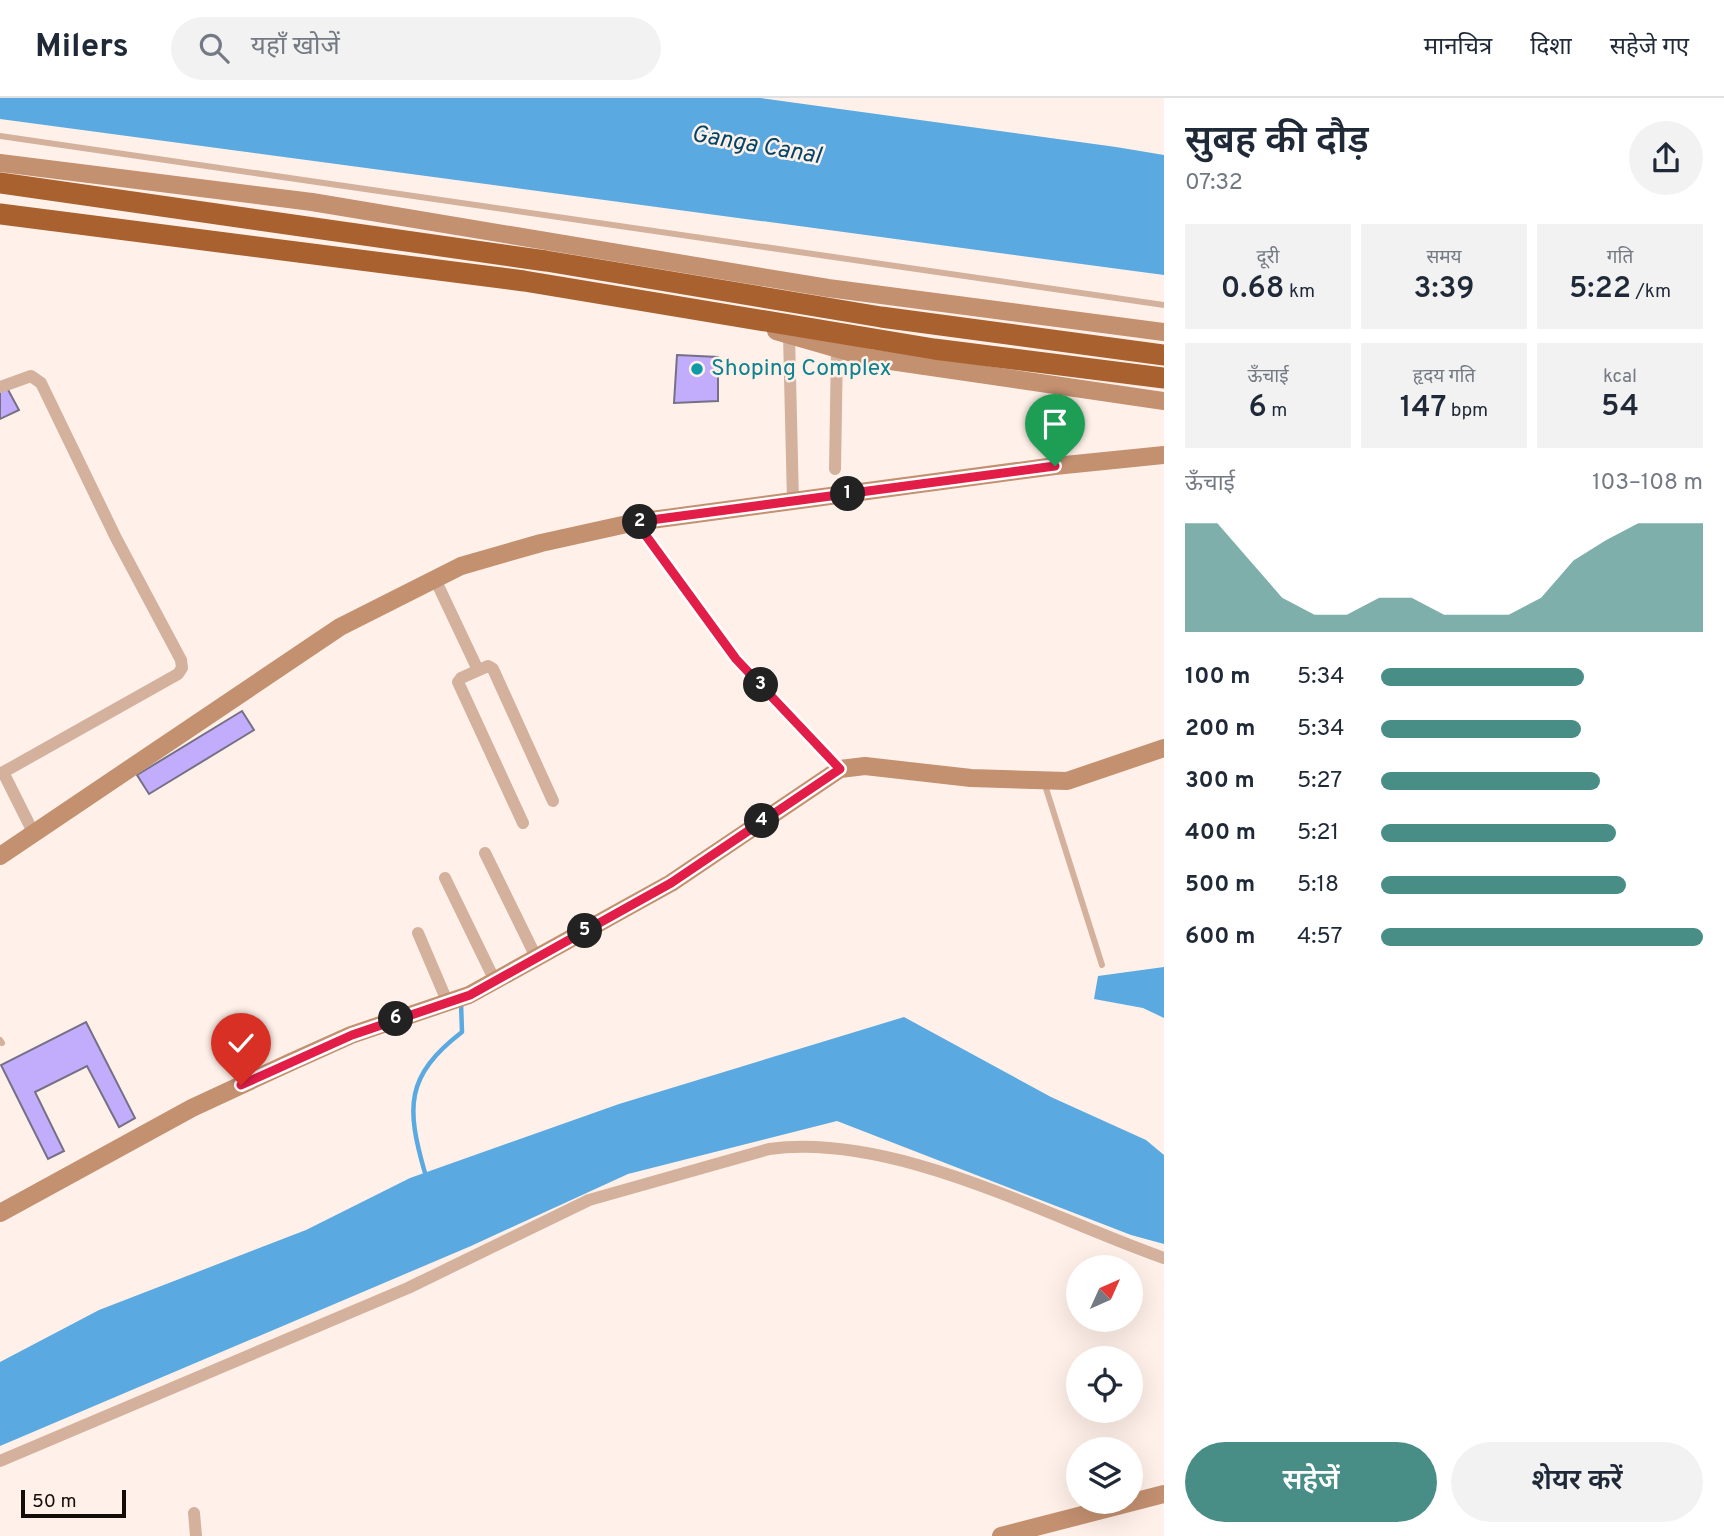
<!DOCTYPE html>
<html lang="hi">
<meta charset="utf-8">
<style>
body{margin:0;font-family:Overpass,"Noto Sans Devanagari",sans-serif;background:#f2f2f3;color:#1f2937;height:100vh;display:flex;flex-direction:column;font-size:26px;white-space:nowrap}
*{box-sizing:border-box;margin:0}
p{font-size:23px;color:#747a83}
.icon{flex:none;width:38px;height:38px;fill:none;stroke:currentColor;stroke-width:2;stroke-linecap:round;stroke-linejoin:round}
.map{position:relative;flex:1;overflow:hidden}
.panel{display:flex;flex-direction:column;background:#fff;width:560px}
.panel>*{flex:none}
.needle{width:46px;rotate:45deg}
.buttons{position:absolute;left:1066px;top:1157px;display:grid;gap:14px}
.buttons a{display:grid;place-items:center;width:77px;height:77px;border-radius:50%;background:#fff;box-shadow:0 7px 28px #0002;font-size:35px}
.scale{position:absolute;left:21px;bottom:18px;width:105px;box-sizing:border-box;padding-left:7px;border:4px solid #140c08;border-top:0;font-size:19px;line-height:24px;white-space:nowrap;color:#140c08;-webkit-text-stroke:5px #fff1e9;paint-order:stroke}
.pin{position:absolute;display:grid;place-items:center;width:60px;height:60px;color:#fff;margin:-72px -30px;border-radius:50% 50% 50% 0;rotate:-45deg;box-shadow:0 0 7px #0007}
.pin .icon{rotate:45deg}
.km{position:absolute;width:35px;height:35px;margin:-18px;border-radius:50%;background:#222;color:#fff;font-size:19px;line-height:35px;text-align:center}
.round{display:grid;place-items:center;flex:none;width:74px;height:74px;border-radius:37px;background:#f2f2f3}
.overview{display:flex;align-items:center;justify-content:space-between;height:119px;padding:0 21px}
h1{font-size:38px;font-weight:600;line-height:52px}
.metrics{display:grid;grid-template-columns:repeat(3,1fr);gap:10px;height:119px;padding:7px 21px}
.metrics div{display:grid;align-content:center;border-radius:0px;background:#f2f2f3;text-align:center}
.metrics b{font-size:30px;font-weight:600}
.metrics small{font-size:19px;font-weight:400}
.metrics p{font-size:19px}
.chart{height:196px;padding:14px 21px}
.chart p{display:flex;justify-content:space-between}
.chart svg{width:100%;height:126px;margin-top:7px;fill:#488e87;opacity:.7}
.button{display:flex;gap:14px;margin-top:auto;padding:14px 21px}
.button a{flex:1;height:80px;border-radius:42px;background:#488e87;color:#fff;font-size:28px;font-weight:600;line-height:80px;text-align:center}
.button a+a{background:#f2f2f3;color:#1f2937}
ul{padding:0 21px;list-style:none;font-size:23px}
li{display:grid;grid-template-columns:112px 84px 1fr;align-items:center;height:52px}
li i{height:18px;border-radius:9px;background:#488e87}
header{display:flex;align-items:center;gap:42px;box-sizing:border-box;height:98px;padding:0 35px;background:#fff;border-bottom:2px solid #e0e1e3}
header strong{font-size:33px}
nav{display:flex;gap:38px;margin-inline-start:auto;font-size:24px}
.search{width:490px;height:63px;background:#f2f2f3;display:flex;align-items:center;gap:18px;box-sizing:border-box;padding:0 24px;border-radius:38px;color:#747a83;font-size:26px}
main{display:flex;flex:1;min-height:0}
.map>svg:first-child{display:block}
.water{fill:#5aaae1}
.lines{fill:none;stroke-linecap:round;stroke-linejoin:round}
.stream{stroke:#5aaae1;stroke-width:4.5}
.building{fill:#c2acfc;stroke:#757085;stroke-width:2}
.lane{stroke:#d4b19c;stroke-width:6}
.street{stroke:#d4b19c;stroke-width:12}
.secondary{stroke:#c39070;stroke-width:18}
.highway{stroke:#a9622f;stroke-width:21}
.route-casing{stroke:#fff;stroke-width:14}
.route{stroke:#e11d48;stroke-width:9}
.culture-dot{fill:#0f9aa8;stroke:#fff1e9;stroke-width:2.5}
.labels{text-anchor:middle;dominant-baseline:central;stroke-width:5;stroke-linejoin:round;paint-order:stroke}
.culture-label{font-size:23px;fill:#0d838f;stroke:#fff1e9;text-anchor:start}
.water-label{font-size:24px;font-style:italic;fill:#014569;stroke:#fff1e9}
</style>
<header>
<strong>Milers</strong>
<div class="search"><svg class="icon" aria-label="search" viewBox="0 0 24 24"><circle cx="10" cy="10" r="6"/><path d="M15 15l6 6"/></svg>यहाँ खोजें</div>
<nav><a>मानचित्र</a><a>दिशा</a><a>सहेजे गए</a></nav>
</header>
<main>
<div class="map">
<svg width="1164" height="1438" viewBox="0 0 1164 1438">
<rect width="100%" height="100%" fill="#fff1e9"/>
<path class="water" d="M0,0h761l355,49 48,8v120l-1164,-156z
M1164,869v51l-21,-10 -49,-9 4,-23z
M904,919l147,80 95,43 18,15v89l-33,-9 -294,-114 -209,53 -157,72 -471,200v-84l99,-52 207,-80 104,-52 209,-74z"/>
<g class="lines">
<path class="stream" d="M425,1075c-19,-66 -20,-97 37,-141l-1,-30"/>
</g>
<path class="building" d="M677,257l41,2v44l-44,2z
M6,288l13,24 -19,9v-29z
M242,613l12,19 -105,64 -12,-19z
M86,924l49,96 -16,9 -32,-61 -52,26 29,59 -16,8 -47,-94z"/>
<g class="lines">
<path class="lane" d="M0,38l1164,169
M1044,684l58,183
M0,942l2,3"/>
<path class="street" d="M789,237l4,167
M0,289l31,-11 10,7 75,155 65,122 1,8 -4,6 -178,100
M835,371l2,-121
M636,424l100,137 104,110
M435,481l43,91
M3,674l31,62
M523,725l-65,-141 3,-4 27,-12 5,3 60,132
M485,755l52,106
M445,780l50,103
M418,835l29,68
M0,1363l408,-173 181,-88 180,-51c126,-17 278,68 395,109
M194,1415l2,23"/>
<path class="secondary" d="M0,65l312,39 516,86 336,44
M776,233l94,27 294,43
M0,758l340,-229 121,-61 80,-23 95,-21 419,-56 109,-11
M0,1115l192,-105 99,-46 60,-27 118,-40 202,-112 169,-114 25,-3 106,12 96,3 97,-33
M1001,1438l163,-42"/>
<path class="highway" d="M0,85l546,78 335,56 283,38
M0,116l524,67 410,68 230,29"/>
</g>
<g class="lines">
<g class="route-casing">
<path id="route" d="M241,987l111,-50 118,-40 201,-112 169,-114 -104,-110 -100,-137 419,-56"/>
</g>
<use href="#route" class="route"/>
</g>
<circle class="culture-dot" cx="697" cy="271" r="7"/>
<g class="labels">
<g class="culture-label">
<text x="711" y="271">Shoping Complex</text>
</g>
<g class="water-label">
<text transform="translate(756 48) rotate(10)">Ganga Canal</text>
</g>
</g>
</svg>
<div class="buttons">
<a><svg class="needle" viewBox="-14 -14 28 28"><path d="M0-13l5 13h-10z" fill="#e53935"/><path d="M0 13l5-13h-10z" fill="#747a83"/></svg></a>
<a><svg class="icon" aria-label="locate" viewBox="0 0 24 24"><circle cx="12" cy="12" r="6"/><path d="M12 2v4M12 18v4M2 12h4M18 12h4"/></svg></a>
<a><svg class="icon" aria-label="layers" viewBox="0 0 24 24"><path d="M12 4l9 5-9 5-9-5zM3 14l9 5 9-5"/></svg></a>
</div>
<div class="scale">50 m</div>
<div class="pin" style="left:1055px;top:368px;background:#1e9e55"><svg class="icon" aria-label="arrive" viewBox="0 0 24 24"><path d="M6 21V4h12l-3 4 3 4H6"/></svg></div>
<div class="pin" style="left:241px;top:987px;background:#d93025"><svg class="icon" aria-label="check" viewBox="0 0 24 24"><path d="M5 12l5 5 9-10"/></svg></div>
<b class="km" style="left:848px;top:396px">1</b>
<b class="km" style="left:640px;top:424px">2</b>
<b class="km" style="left:761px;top:587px">3</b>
<b class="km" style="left:762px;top:723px">4</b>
<b class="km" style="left:585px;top:833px">5</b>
<b class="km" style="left:396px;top:921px">6</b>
</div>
<section class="panel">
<div class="overview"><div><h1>सुबह की दौड़</h1><p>07:32</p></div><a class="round"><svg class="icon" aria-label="share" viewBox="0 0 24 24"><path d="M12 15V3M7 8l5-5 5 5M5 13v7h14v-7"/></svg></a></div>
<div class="metrics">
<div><p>दूरी</p><b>0.68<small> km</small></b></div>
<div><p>समय</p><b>3:39</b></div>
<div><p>गति</p><b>5:22<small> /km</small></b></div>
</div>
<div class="metrics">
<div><p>ऊँचाई</p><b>6<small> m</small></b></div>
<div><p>हृदय गति</p><b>147<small> bpm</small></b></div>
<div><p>kcal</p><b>54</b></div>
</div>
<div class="chart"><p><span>ऊँचाई</span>103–108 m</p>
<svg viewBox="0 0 160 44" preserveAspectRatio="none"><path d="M0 44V6L10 6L20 19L30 32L40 38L50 38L60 32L70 32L80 38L90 38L100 38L110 32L120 19L130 12L140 6L150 6L160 6V44z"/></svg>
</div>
<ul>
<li><b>100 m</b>5:34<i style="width:63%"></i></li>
<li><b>200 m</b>5:34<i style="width:62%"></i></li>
<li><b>300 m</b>5:27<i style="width:68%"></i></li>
<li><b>400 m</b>5:21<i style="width:73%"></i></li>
<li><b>500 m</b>5:18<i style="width:76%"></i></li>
<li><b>600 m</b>4:57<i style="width:100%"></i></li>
</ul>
<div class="button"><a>सहेजें</a><a>शेयर करें</a></div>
</section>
</main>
